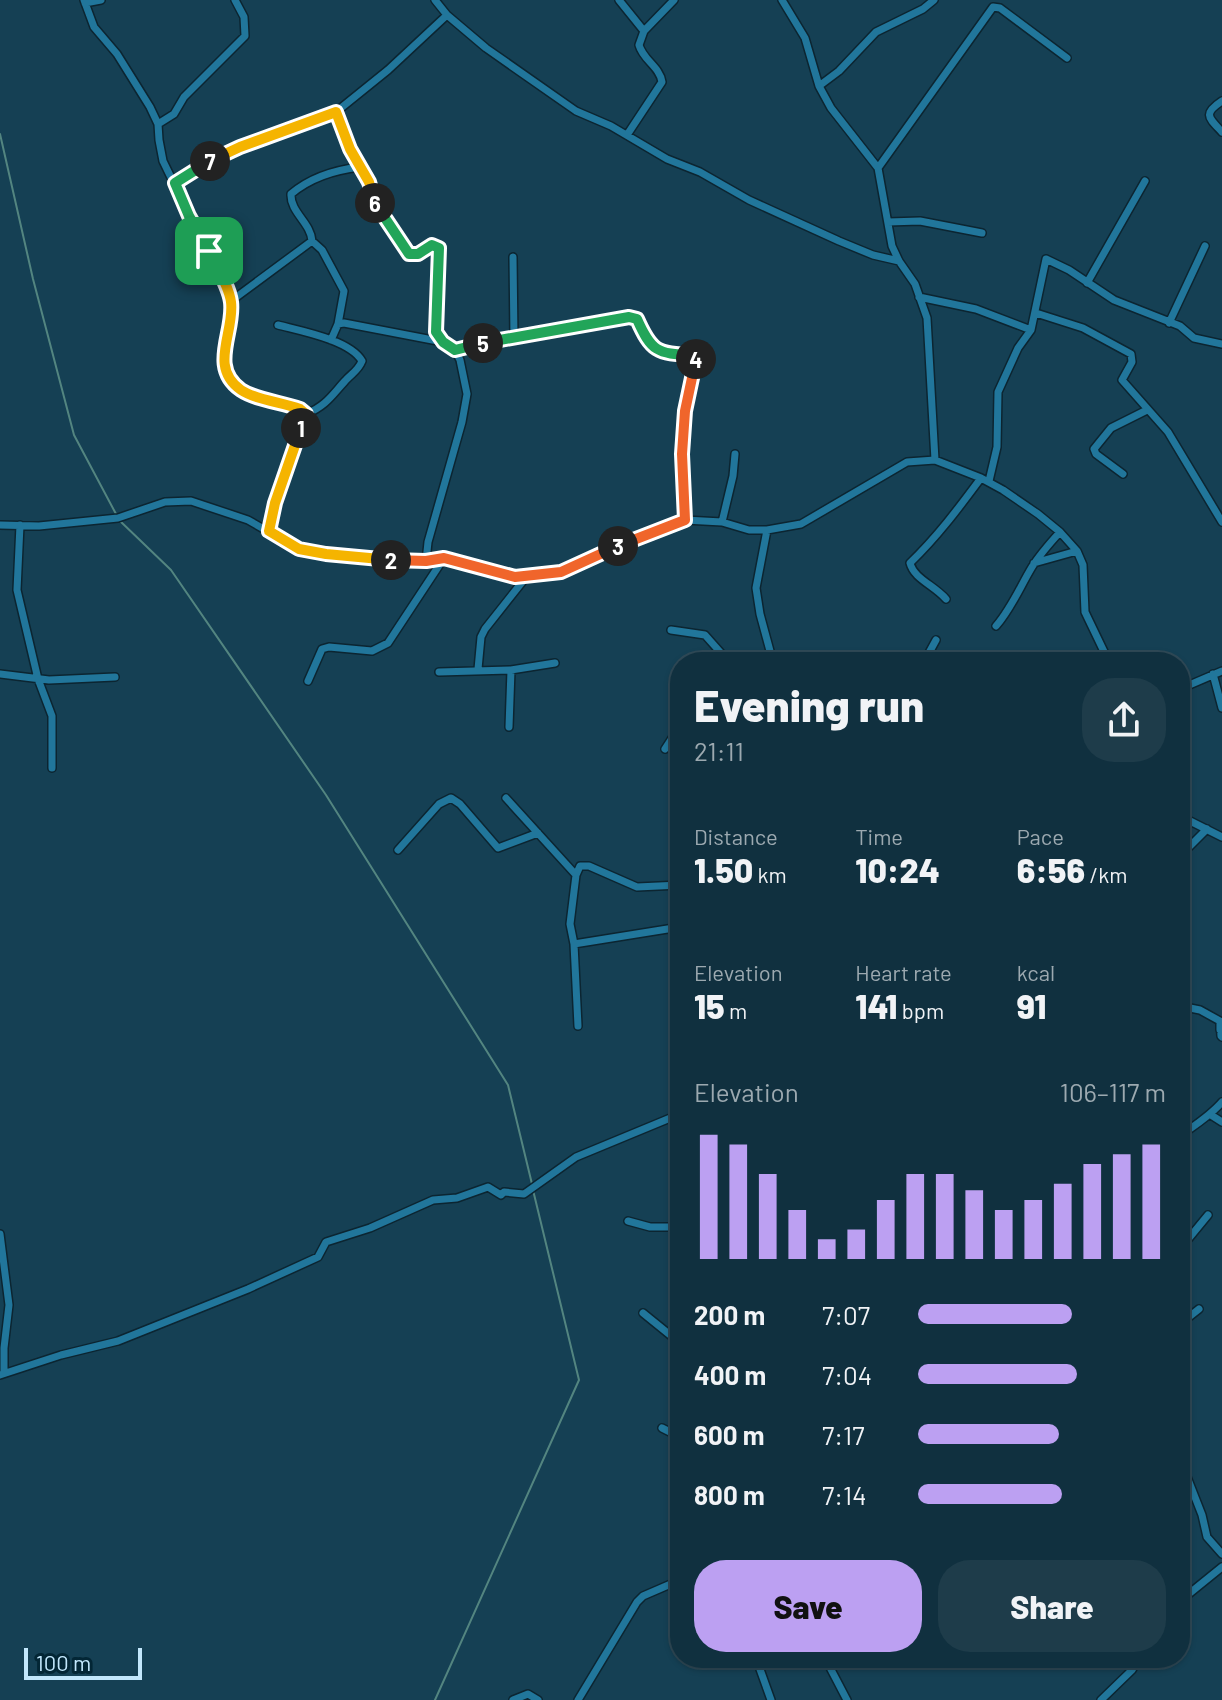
<!DOCTYPE html>
<meta charset="utf-8">
<style>
body{margin:0;font-family:Barlow,sans-serif;background:#1e3c4a;color:#f1f3f6;height:100vh;display:flex;flex-direction:column;font-size:30px;white-space:nowrap}
*{box-sizing:border-box;margin:0}
p{font-size:26px;color:#9ca9b0}
.icon{flex:none;width:44px;height:44px;fill:none;stroke:currentColor;stroke-width:2;stroke-linecap:round;stroke-linejoin:round}
.map{position:relative;flex:1;overflow:hidden}
.drawer{position:absolute;left:670px;top:652px;width:520px;height:1016px;display:flex;flex-direction:column;background:#10303f;border-radius:32px;box-shadow:0 2px 6px #0004,0 0 0 2px #304b59}
.drawer>*{flex:none}
.scale{position:absolute;left:24px;bottom:20px;width:118px;box-sizing:border-box;padding-left:8px;border:4px solid #c2e7fc;border-top:0;font-size:22px;line-height:28px;white-space:nowrap;color:#c2e7fc;-webkit-text-stroke:6px #032635;paint-order:stroke}
.pin{position:absolute;display:grid;place-items:center;width:68px;height:68px;color:#fff;margin:-34px;border-radius:16px;box-shadow:0 4px 12px #0006}
.km{position:absolute;width:40px;height:40px;margin:-20px;border-radius:50%;background:#222;color:#fff;font-size:22px;line-height:40px;text-align:center}
.round{display:grid;place-items:center;flex:none;width:84px;height:84px;border-radius:32px;background:#1e3c4a}
.headline{display:flex;align-items:center;justify-content:space-between;height:136px;padding:0 24px}
h1{font-size:44px;font-weight:800;line-height:60px}
.metrics{display:grid;grid-template-columns:repeat(3,1fr);gap:12px;height:136px;padding:8px 24px}
.metrics div{display:grid;align-content:center}
.metrics b{font-size:34px;font-weight:800}
.metrics small{font-size:22px;font-weight:400}
.metrics p{font-size:22px}
.chart{height:224px;padding:16px 24px}
.chart p{display:flex;justify-content:space-between}
.chart svg{width:100%;height:144px;margin-top:8px;stroke:#bca0f2;stroke-width:6}
.cta{display:flex;gap:16px;margin-top:auto;padding:16px 24px}
.cta a{flex:1;height:92px;border-radius:32px;background:#bca0f2;color:#111;font-size:32px;font-weight:800;line-height:92px;text-align:center}
.cta a+a{background:#1e3c4a;color:#f1f3f6}
ul{padding:0 24px;list-style:none;font-size:26px}
li{display:grid;grid-template-columns:128px 96px 1fr;align-items:center;height:60px}
li i{height:20px;border-radius:10px;background:#bca0f2}
.map>svg:first-child{display:block}
.lines{fill:none;stroke-linecap:round;stroke-linejoin:round}
.stream{stroke:#538580;stroke-width:2}
.street-casing{stroke:#0c2531;stroke-width:10}
.street{stroke:#21769b;stroke-width:7}
.split-1-casing{stroke:#fff;stroke-width:16}
.split-2-casing{stroke:#fff;stroke-width:16}
.split-3-casing{stroke:#fff;stroke-width:16}
.split-4-casing{stroke:#fff;stroke-width:16}
.split-5-casing{stroke:#fff;stroke-width:16}
.split-6-casing{stroke:#fff;stroke-width:16}
.split-7-casing{stroke:#fff;stroke-width:16}
.split-8-casing{stroke:#fff;stroke-width:16}
.split-1{stroke:#f5b400;stroke-width:10}
.split-2{stroke:#f5b400;stroke-width:10}
.split-3{stroke:#f0652b;stroke-width:10}
.split-4{stroke:#f0652b;stroke-width:10}
.split-5{stroke:#22a559;stroke-width:10}
.split-6{stroke:#22a559;stroke-width:10}
.split-7{stroke:#f5b400;stroke-width:10}
.split-8{stroke:#22a559;stroke-width:10}
</style>
<div class="map">
<svg width="1222" height="1700" viewBox="0 0 1222 1700">
<rect width="100%" height="100%" fill="#154054"/>
<g class="lines">
<path class="stream" d="M0,134l33,145 41,156 42,79
M119,520l52,50 155,225 182,290 24,99
M435,1700l144,-320 -46,-190"/>
<g class="street-casing">
<path id="street" d="M84,0l10,27 23,27 33,53 8,17 1,16 4,21 68,140 -8,50 1,11 8,20 10,9 44,13 20,10 -31,89 -6,28
M435,0l12,15 39,33 90,63 35,15 56,33 33,13 49,28 90,41 34,14 26,6
M619,0l25,31
M782,0l23,38 14,48 12,22 47,60 14,78 7,15 16,23 12,34 8,142
M85,3l16,-3
M819,86l20,-15 37,-39 47,-23 11,-9
M1222,101c-20,13 -13,17 0,31
M336,112l52,-42 59,-55
M158,124l16,-10 10,-17 61,-61 -1,-19 -9,-17
M627,135l35,-53c-2,-15 -19,-22 -23,-37l5,-14 30,-31
M878,168l115,-161 7,1 67,50
M175,183l43,-27 118,-44 14,37 19,33 7,24 33,48h9l14,-9 7,3 -3,84 7,10 12,8 5,10 7,34 -5,28 -34,120 -2,19
M888,222l32,-1 62,12
M312,241l10,9 22,41 -6,33
M513,257l1,81
M1087,283l58,-102
M919,297l57,12 55,21
M231,301l81,-60c-1,-18 -22,-29 -21,-47 20,-17 43,-24 69,-27
M1036,313l47,15 48,26 1,8 -10,18 46,52 54,90
M1169,323l36,-77
M278,325c23,6 72,15 84,36 -4,10 -10,12 -17,20 -13,14 -19,25 -39,33
M331,340l7,-16 6,-1 99,19
M455,350l26,-7 148,-26 8,2c15,32 20,35 55,36l5,6c-16,57 -14,101 -12,159
M1123,474l-27,-20 -2,-5 17,-21 36,-18
M989,481l8,-34 1,-55 20,-44 13,-18 15,-71 23,11 45,30 66,26 14,12 28,6
M722,522l11,-46 2,-22
M0,525l39,1 79,-8 47,-16 26,-1 57,19 51,29 73,10 54,2 18,-3 71,19 46,-5 124,-52 37,2 27,8h18l34,-6 106,-62 28,-2 46,18 22,12 35,24 22,18 17,19 6,14 2,47 24,50
M20,525l-3,65 21,89 14,37v52
M767,530l-11,58 4,26 13,48
M1034,563l43,-12
M946,599c-12,-14 -32,-20 -36,-36 27,-26 48,-54 71,-85
M996,626c15,-17 24,-39 36,-59 8,-13 18,-24 28,-35
M671,630l34,5 24,27
M924,662l12,-22
M478,669l3,-32 4,-8 42,-53
M439,672l72,-2 44,-7
M0,674l49,6 66,-3
M1213,674l9,34
M308,681l14,-32 7,-2 43,4 16,-8 56,-85
M1180,689l42,-18
M509,727l2,-57
M665,749l15,-23
M506,798l70,77 -6,49 4,20 4,82
M1180,816l42,21
M398,850l41,-46 12,-6 9,6 38,44 40,-15
M1180,856l27,-27
M576,875l4,-9h9l48,21 43,-2
M574,944l106,-17
M1180,1006l20,4 20,11
M1222,1027l-2,3v-9l1,15 1,1
M1211,1115l11,7
M1180,1136c15,-11 30,-20 42,-34
M628,1221l22,6h30
M0,1234l9,71 -5,43v24
M1180,1249l28,-34
M643,1313l37,30
M1180,1324l19,-15
M0,1375l61,-20 57,-14 130,-52 70,-32 8,-15 44,-14 63,-28 24,-2 31,-11 13,8 3,-3 20,2 52,-37 104,-43
M662,1428l18,9
M1180,1459l22,56 5,22 15,17
M1180,1601l42,-34
M756,1658l15,42
M825,1658l22,42
M513,1700l15,-6 10,6
M578,1700l59,-98 6,-6 37,-16
M1101,1700l31,-30 7,-12"/>
</g>
<use href="#street" class="street"/>
</g>
<g class="lines">
<g class="split-1-casing">
<path id="split-1" d="M209,251c7,15 20,35 22,51 4,30 -23,65 10,88 15,10 40,12 59,19l6,5 -5,14"/>
</g>
<g class="split-2-casing">
<path id="split-2" d="M301,428l-26,75 -6,28 30,18 27,5 65,6"/>
</g>
<g class="split-3-casing">
<path id="split-3" d="M391,560l35,1 18,-3 71,19 46,-5 57,-26"/>
</g>
<g class="split-4-casing">
<path id="split-4" d="M618,546l67,-26 -3,-66 3,-43 11,-52"/>
</g>
<g class="split-5-casing">
<path id="split-5" d="M483,343l146,-26 8,2c14,32 20,35 55,36l4,4"/>
</g>
<g class="split-6-casing">
<path id="split-6" d="M375,203l34,51h9l14,-9 7,3 -3,84 7,10 12,8 28,-7"/>
</g>
<g class="split-7-casing">
<path id="split-7" d="M210,161l30,-14 96,-35 14,37 19,33 6,21"/>
</g>
<g class="split-8-casing">
<path id="split-8" d="M209,251l-20,-35 -14,-33 35,-22"/>
</g>
<use href="#split-1" class="split-1"/>
<use href="#split-2" class="split-2"/>
<use href="#split-3" class="split-3"/>
<use href="#split-4" class="split-4"/>
<use href="#split-5" class="split-5"/>
<use href="#split-6" class="split-6"/>
<use href="#split-7" class="split-7"/>
<use href="#split-8" class="split-8"/>
</g>
</svg>
<div class="scale">100 m</div>
<div class="pin" style="left:209px;top:251px;background:#1e9e55"><svg class="icon" aria-label="arrive" viewBox="0 0 24 24"><path d="M6 21V4h12l-3 4 3 4H6"/></svg></div>
<b class="km" style="left:301px;top:428px">1</b>
<b class="km" style="left:391px;top:560px">2</b>
<b class="km" style="left:618px;top:546px">3</b>
<b class="km" style="left:696px;top:359px">4</b>
<b class="km" style="left:483px;top:343px">5</b>
<b class="km" style="left:375px;top:203px">6</b>
<b class="km" style="left:210px;top:161px">7</b>
<section class="drawer">
<div class="headline"><div><h1>Evening run</h1><p>21:11</p></div><a class="round"><svg class="icon" aria-label="share" viewBox="0 0 24 24"><path d="M12 15V3M7 8l5-5 5 5M5 13v7h14v-7"/></svg></a></div>
<div class="metrics">
<div><p>Distance</p><b>1.50<small> km</small></b></div>
<div><p>Time</p><b>10:24</b></div>
<div><p>Pace</p><b>6:56<small> /km</small></b></div>
</div>
<div class="metrics">
<div><p>Elevation</p><b>15<small> m</small></b></div>
<div><p>Heart rate</p><b>141<small> bpm</small></b></div>
<div><p>kcal</p><b>91</b></div>
</div>
<div class="chart"><p><span>Elevation</span>106–117 m</p>
<svg viewBox="0 0 160 44" preserveAspectRatio="none"><path d="M5 44V6M15 44V9M25 44V18M35 44V29M45 44V38M55 44V35M65 44V26M75 44V18M85 44V18M95 44V23M105 44V29M115 44V26M125 44V21M135 44V15M145 44V12M155 44V9"/></svg>
</div>
<ul>
<li><b>200 m</b>7:07<i style="width:62%"></i></li>
<li><b>400 m</b>7:04<i style="width:64%"></i></li>
<li><b>600 m</b>7:17<i style="width:57%"></i></li>
<li><b>800 m</b>7:14<i style="width:58%"></i></li>
</ul>
<div class="cta"><a>Save</a><a>Share</a></div>
</section>
</div>
